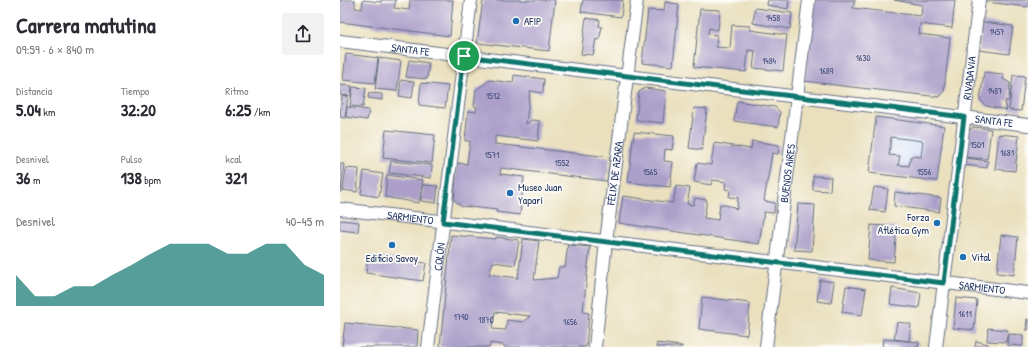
<!DOCTYPE html>
<html lang="es">
<meta charset="utf-8">
<style>
body{margin:0;font-family:"Patrick Hand",sans-serif;background:#f2f2f3;color:#2b2b33;height:100vh;display:flex;flex-direction:column;font-size:15px;white-space:nowrap}
*{box-sizing:border-box;margin:0}
p{font-size:13px;color:#7c7c81}
.icon{flex:none;width:22px;height:22px;fill:none;stroke:currentColor;stroke-width:2;stroke-linecap:round;stroke-linejoin:round}
.map{position:relative;flex:1;overflow:hidden}
.side{display:flex;flex-direction:column;background:#fff;width:340px}
.side>*{flex:none}
.pin{position:absolute;display:grid;place-items:center;width:34px;height:34px;color:#fff;margin:-17px;border:2px solid #fff;border-radius:50%;box-shadow:0 1px 4px #0007}
.round{display:grid;place-items:center;flex:none;width:42px;height:42px;border-radius:4px;background:#f2f2f3}
.headline{display:flex;align-items:center;justify-content:space-between;height:68px;padding:0 16px}
h1{font-size:22px;font-weight:800;line-height:30px}
.stats{display:grid;grid-template-columns:repeat(3,1fr);gap:6px;height:68px;padding:4px 16px}
.stats div{display:grid;align-content:center}
.stats b{font-size:17px;font-weight:800}
.stats small{font-size:11px;font-weight:400}
.stats p{font-size:11px}
.chart{height:112px;padding:8px 16px}
.chart p{display:flex;justify-content:space-between}
.chart svg{width:100%;height:72px;margin-top:4px;fill:#0f766e;opacity:.7}
main{display:flex;flex:1;min-height:0}
.map>svg:first-child{display:block}
.built{fill:#cddbfa}
.building{fill:#aca0ca;fill-rule:evenodd}
.lines{fill:none;stroke-linecap:round;stroke-linejoin:round}
.minor-casing{stroke:#636d80;stroke-width:14}
.minor{stroke:#fff;stroke-width:12}
.route-casing{stroke:#fff;stroke-width:8}
.route{stroke:#0f766e;stroke-width:5}
.poi-dot{fill:#1f6fb2;stroke:#fdfcf7;stroke-width:1.5}
.labels{text-anchor:middle;dominant-baseline:central;stroke-width:3.5;stroke-linejoin:round;paint-order:stroke}
.number-label{font-size:9px;fill:#3f4b79}
.poi-label{font-size:11px;fill:#1b2f5e;stroke:#fdfcf7;text-anchor:start}
.street-label{font-size:11px;fill:#1b2f5e;stroke:#fdfcf7}
</style>
<main>
<section class="side">
<div class="headline"><div><h1>Carrera matutina</h1><p>09:59 · 6 × 840 m</p></div><a class="round"><svg class="icon" aria-label="share" viewBox="0 0 24 24"><path d="M12 15V3M7 8l5-5 5 5M5 13v7h14v-7"/></svg></a></div>
<div class="stats">
<div><p>Distancia</p><b>5.04<small> km</small></b></div>
<div><p>Tiempo</p><b>32:20</b></div>
<div><p>Ritmo</p><b>6:25<small> /km</small></b></div>
</div>
<div class="stats">
<div><p>Desnivel</p><b>36<small> m</small></b></div>
<div><p>Pulso</p><b>138<small> bpm</small></b></div>
<div><p>kcal</p><b>321</b></div>
</div>
<div class="chart"><p><span>Desnivel</span>40–45 m</p>
<svg viewBox="0 0 160 44" preserveAspectRatio="none"><path d="M0 44V25L10 38L20 38L30 32L40 32L50 25L60 19L70 12L80 6L90 6L100 6L110 12L120 12L130 6L140 6L150 19L160 25V44z"/></svg>
</div>
</section>
<div class="map">
<svg width="688" height="347" viewBox="0 0 688 347">
<rect width="100%" height="100%" fill="#fdfcf7"/>
<filter id="ink" filterUnits="userSpaceOnUse"><feTurbulence type="fractalNoise" baseFrequency=".025" numOctaves="2"/><feDisplacementMap in="SourceGraphic" scale="8" xChannelSelector="R" yChannelSelector="G"/><feConvolveMatrix kernelMatrix="1 2 1 2 8 2 1 2 1" color-interpolation-filters="sRGB"/></filter>
<filter id="wash" filterUnits="userSpaceOnUse"><feTurbulence type="fractalNoise" baseFrequency=".012" numOctaves="4" result="noise"/><feDisplacementMap in="SourceGraphic" scale="16" xChannelSelector="R" yChannelSelector="G"/><feGaussianBlur stdDeviation="0.9" result="paint"/><feColorMatrix in="noise" values="0 0 0 0 0 0 0 0 0 0 0 0 0 0 0 0 0 1.4 0 .05"/><feComposite in="paint" operator="in"/></filter>
<g filter="url(#wash)">
<rect width="100%" height="100%" fill="#eae0be"/>
<path class="built" d="M536,117l68,9 -7,55 -68,-8z"/>
<g id="blocks">
<path class="building" d="M0,0h15v8l7,1 1,-9 18,2v-2h15l-2,8 15,2 1,-10h43l-3,36 -110,-14z
M143,0h72l-6,51 -72,-8z
M243,0h40l-2,17 -40,-5z
M428,0h21l-1,9 -21,-4z
M475,0h40l-2,8 68,8 1,-11 -28,-5h61l-3,28 -32,-4 -1,10 31,4 -6,53 -4,6 -97,-11 -38,-5z
M646,0h42v7l-42,-5z
M325,2l14,2 -6,62 -31,-3 6,-53 16,1z
M415,8l37,5 -2,16 -37,-6z
M360,9l20,1 -2,20 -9,-2 -1,6 9,1 -1,12 14,1 2,-23 18,1v4l37,5 -4,36 -30,-3 2,-17 -7,-1 -2,22 -52,-5z
M246,18l14,2 -1,6 3,1 -3,13 -3,-1 -3,16 -12,-1z
M643,22l30,4 -4,28 -30,-4z
M6,54l32,4 -3,25 -32,-3z
M39,58l22,3 -4,30 -22,-2z
M69,60l20,3 -2,16 -21,-2z
M644,72l19,2v5l7,4 -1,18h-4l2,9 -21,-4 -6,-6z
M174,75l30,4 -1,14 -13,-2 -4,33 6,-4 8,1 -2,20 -43,-5v8l115,13 -3,24 -106,-13 -1,6 24,3 -4,38 -24,-3 1,-2 -36,-4 -7,-6 3,-37 10,1 3,-23h-5l3,-30 8,1 1,-5 -3,-1 2,-16 14,-10 23,3z
M673,75l12,1 -4,35 -12,-1z
M61,80l13,2 -2,16 -13,-2z
M81,83l27,3 -3,22 -26,-3z
M0,85l12,1 -1,10 -11,-1z
M13,87l13,1 -3,19 -13,-1z
M305,88l21,3 -3,32 -27,-3 3,-28z
M29,93l13,1v6l-14,-2z
M2,96l6,1 -3,21 -5,-1z
M397,101l38,6 5,5 -2,15 -44,-6z
M7,107l22,3 -2,10 -21,-3z
M354,108l13,1 -5,41 -13,-2z
M536,117l68,9 -7,55 -68,-8zM551,137l32,4 -2,16 -10,-1 -2,10 -11,-1 2,-9 -11,-1z
M633,127l18,2 -4,30 -24,-2 3,-23z
M46,130l49,5 -3,28 -49,-5z
M294,132l40,4 -2,14 -7,-1 -1,12 9,1 -3,25 -42,-5z
M659,134l20,2 -4,35 -20,-2z
M412,141l27,4 -1,9 -6,-1 -8,48 11,2 -1,10 -10,-1 -5,32 -140,-21 4,-27 50,7 3,-17 14,2 -3,16 6,1 2,-7 12,2 -3,18 14,2 2,-16 14,3v1l3,1 1,-11 -9,-1 1,-7 -5,-1 1,-7 -14,-2 -1,5 -17,-3 3,-19 14,2 3,-22 37,6z
M625,158l23,3 -1,7 -23,-3z
M51,161l41,4 -1,13 -42,-5z
M0,164h4l-3,28h-1z
M6,168l13,1 -2,23 -14,-2z
M24,171l19,3 -4,23 -18,-3z
M47,175l36,5 -4,23 -34,-6z
M473,176l18,1 -1,14 -17,-1z
M83,185l15,1 -2,17 -15,-2z
M534,187l14,2 -3,23 -15,-2z
M555,192l46,6 -2,14 -45,-6z
M458,204l17,1 -3,46 -18,-1z
M0,220l19,2 -1,10 -18,-2z
M531,225l26,2 -3,35 -26,-2z
M111,235l45,4v-2l23,3 -4,25 -22,-3 -4,12 29,4 5,-39 16,2 -5,39 23,-2 2,-11h6l3,-22 22,2 -7,65 6,1 -3,34h-82v-2l-14,-2v4h-50zM155,312l35,4 -7,6 -16,-2 -1,10 -14,-1z
M661,235l17,2 -4,38 -17,-2z
M28,255l58,8 -3,18 -57,-8z
M480,280l14,2 -3,21 -14,-2z
M506,286l20,3 -4,26 -20,-3z
M552,288l29,5 -2,15 -29,-4z
M362,297l48,6 -3,32 -48,-6z
M616,298l21,2 -3,30 -21,-2z
M687,319h1v11h-2z
M557,322l14,2 -2,17 -15,-2z
M5,323l73,7 -1,17h-75z
M648,328l20,2 -2,12 -19,-1z
M668,334l15,1v11l-16,-1z
M543,339l36,3 -1,5h-36z
M636,341l12,3v3h-13z
M317,343l25,3v1h-26z"/>
</g>
</g>
<g filter="url(#ink)">
<use href="#blocks" fill-opacity="0" stroke="#636d80" stroke-width="1"/>
<g class="lines">
<g class="minor-casing">
<g id="minor">
<path id="s1" d="M0,41l688,84"/>
<path id="s2" d="M0,209l688,84"/>
<path id="s3" d="M88,347l43,-347"/>
<path id="s4" d="M255,347l11,-106 31,-241"/>
<path id="s5" d="M426,347l43,-347"/>
<path id="s6" d="M596,347l43,-347"/>
</g>
</g>
<use href="#minor" class="minor"/>
</g>
</g>
<g class="lines" filter="url(#ink)">
<g class="route-casing">
<path id="route" d="M124,56l500,61 -20,166 -501,-61z"/>
</g>
<use href="#route" class="route"/>
</g>
<g class="poi-dot">
<circle cx="176" cy="21" r="4"/>
<circle cx="170" cy="193" r="4"/>
<circle cx="597" cy="223" r="4"/>
<circle cx="52" cy="245" r="4"/>
<circle cx="623" cy="257" r="4"/>
</g>
<g class="labels">
<g class="number-label">
<text x="433" y="18">1458</text>
<text x="657" y="32">1457</text>
<text x="523" y="58">1630</text>
<text x="429" y="61">1484</text>
<text x="486" y="71">1689</text>
<text x="655" y="91">1487</text>
<text x="153" y="96">1512</text>
<text x="637" y="145">1501</text>
<text x="667" y="153">1681</text>
<text x="152" y="155">1571</text>
<text x="222" y="163">1552</text>
<text x="310" y="172">1565</text>
<text x="584" y="172">1556</text>
<text x="625" y="314">1611</text>
<text x="121" y="317">1790</text>
<text x="146" y="320">1870</text>
<text x="230" y="322">1656</text>
</g>
<g class="poi-label">
<text x="184" y="21">AFIP</text>
<text x="178" y="187">Museo Juan<tspan x="178" dy="13">Yaparí</tspan></text>
<text x="589" y="217" text-anchor="end">Forza<tspan x="589" dy="13">Atlética Gym</tspan></text>
<text x="631" y="257">Vital</text>
<text x="52" y="258" text-anchor="middle">Edificio Savoy</text>
</g>
<g class="street-label">
<text stroke="none"><textPath href="#s1" startOffset="71">SANTA FE</textPath></text>
<text stroke="none"><textPath href="#s6" startOffset="271">RIVADAVIA</textPath></text>
<text stroke="none"><textPath href="#s1" startOffset="659">SANTA FE</textPath></text>
<text stroke="none"><textPath href="#s4" startOffset="175">FÉLIX DE AZARA</textPath></text>
<text stroke="none"><textPath href="#s5" startOffset="175">BUENOS AIRES</textPath></text>
<text stroke="none"><textPath href="#s2" startOffset="71">SARMIENTO</textPath></text>
<text stroke="none"><textPath href="#s3" startOffset="91">COLÓN</textPath></text>
<text stroke="none"><textPath href="#s2" startOffset="647">SARMIENTO</textPath></text>
</g>
</g>
</svg>
<div class="pin" style="left:124px;top:56px;background:#1e9e55"><svg class="icon" aria-label="arrive" viewBox="0 0 24 24"><path d="M6 21V4h12l-3 4 3 4H6"/></svg></div>
</div>
</main>
